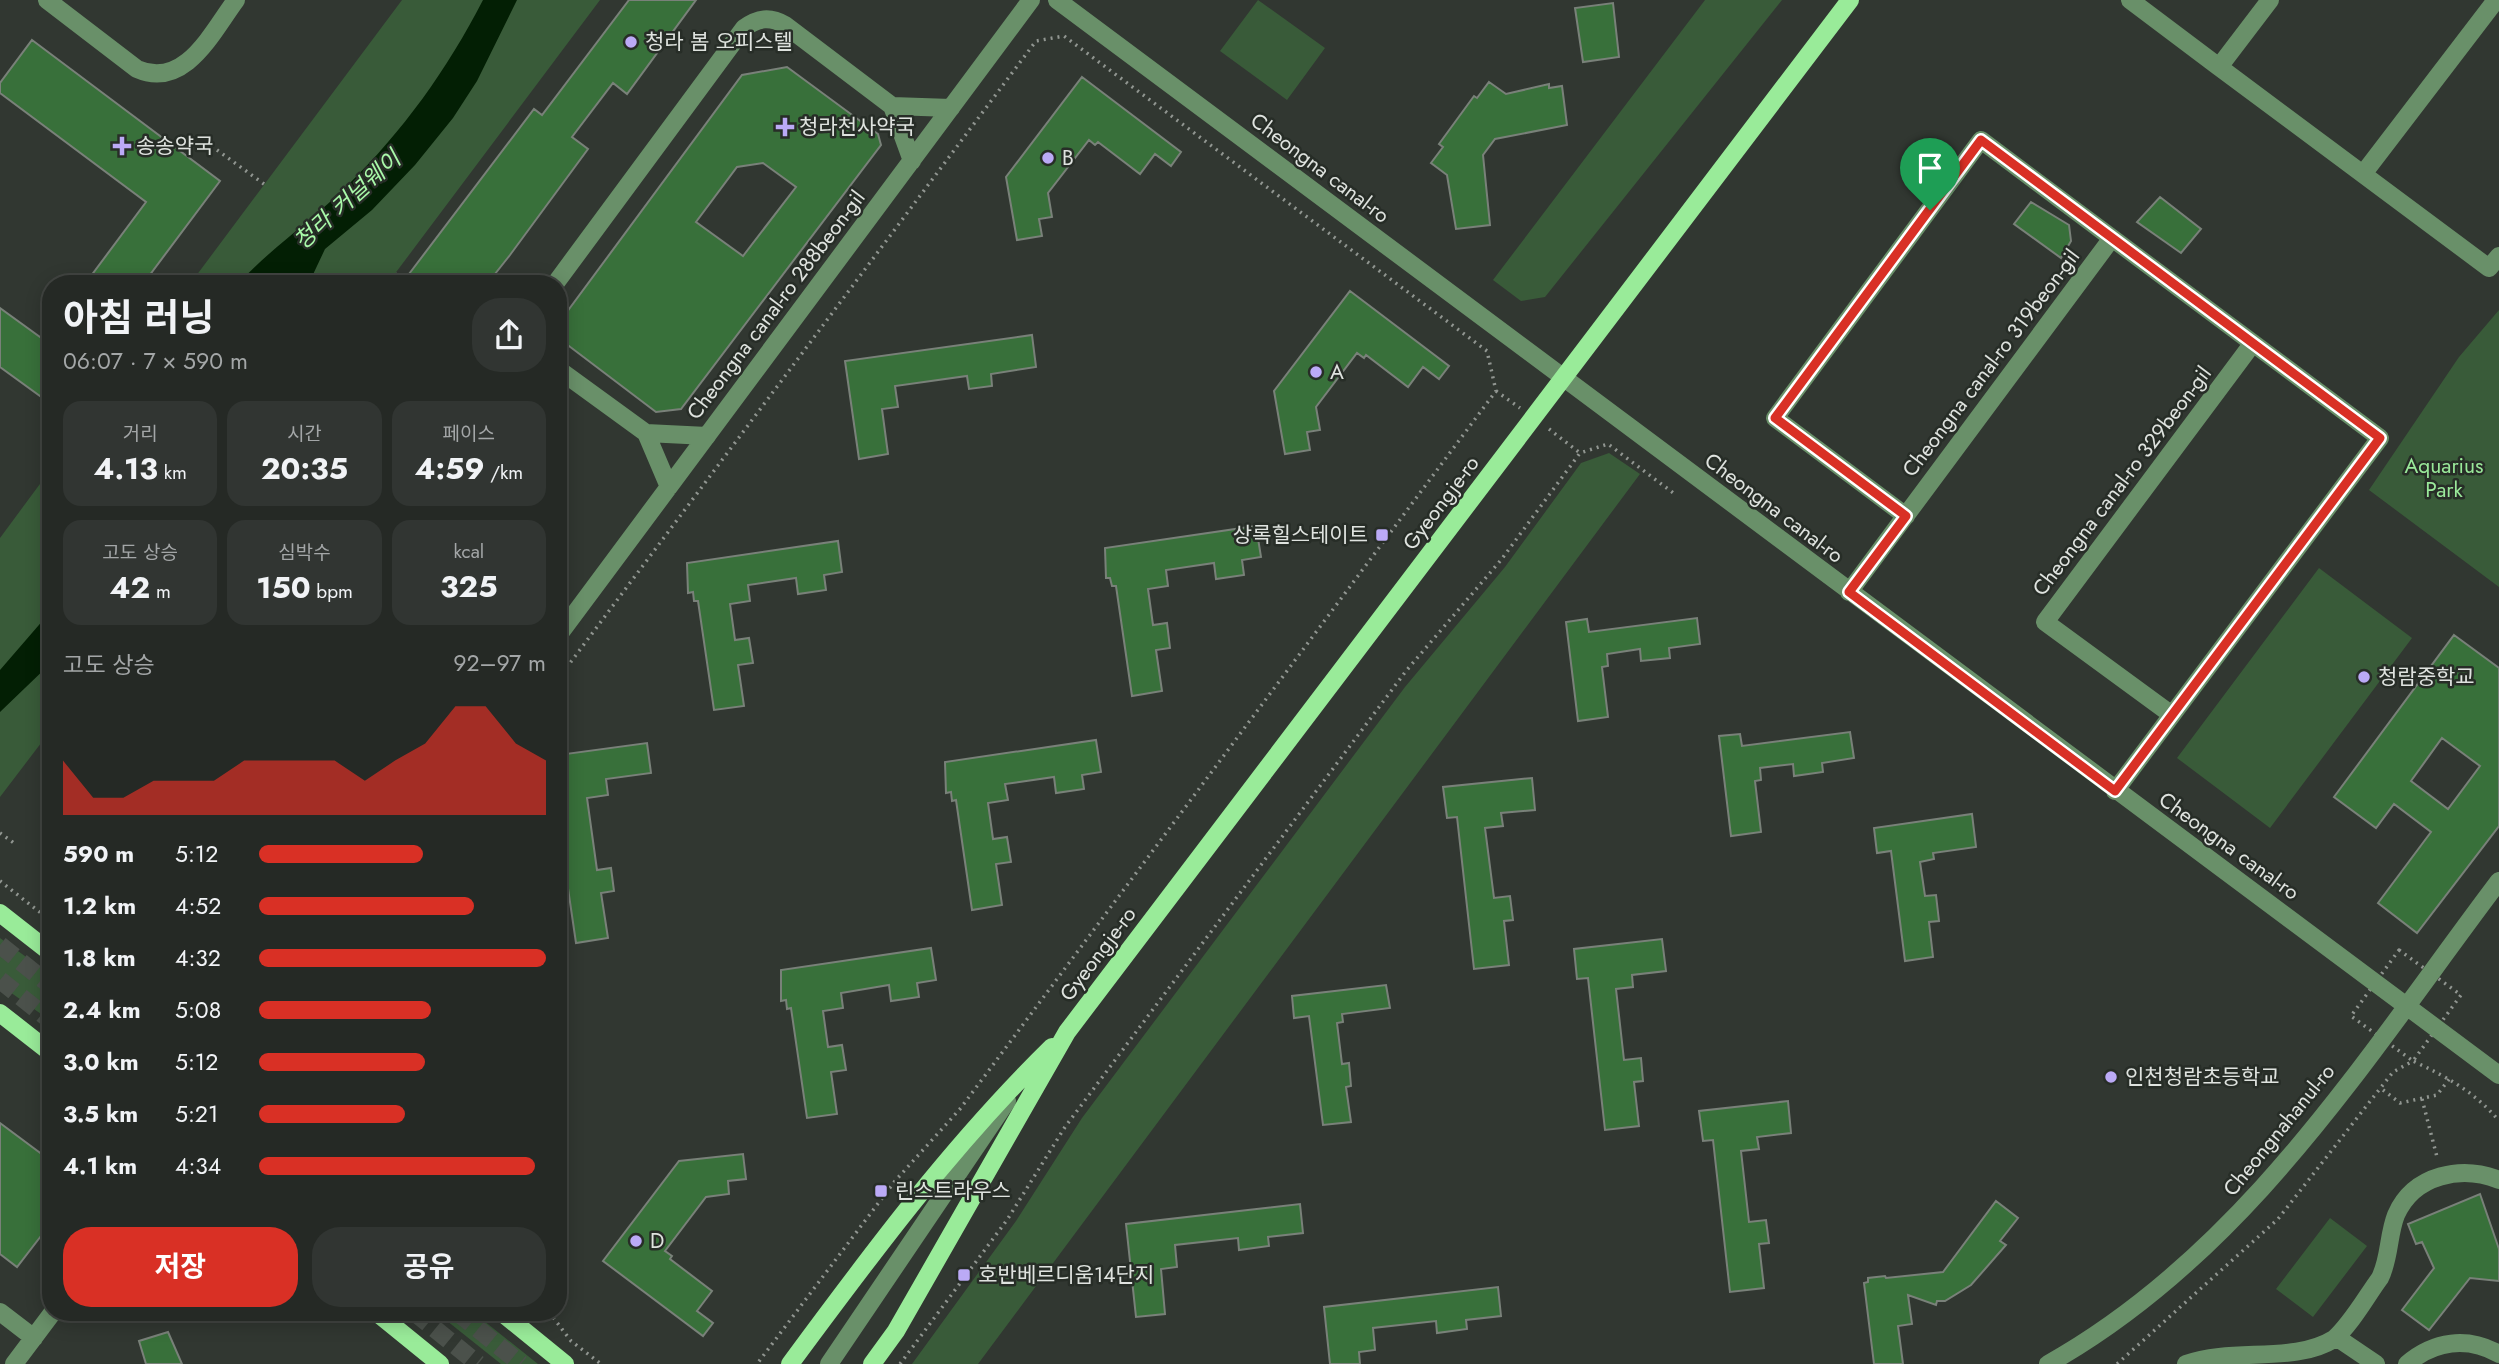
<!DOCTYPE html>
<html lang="ko">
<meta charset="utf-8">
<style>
body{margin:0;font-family:Jost,"Noto Sans KR",sans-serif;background:#313532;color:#f1f3f6;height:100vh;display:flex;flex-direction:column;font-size:26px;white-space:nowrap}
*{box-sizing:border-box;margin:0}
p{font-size:23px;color:#a3a6a7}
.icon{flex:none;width:38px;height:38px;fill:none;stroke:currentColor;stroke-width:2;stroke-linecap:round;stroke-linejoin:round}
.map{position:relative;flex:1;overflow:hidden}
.sheet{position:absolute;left:42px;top:275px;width:525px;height:1046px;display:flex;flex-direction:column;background:#252925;border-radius:28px;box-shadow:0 4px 18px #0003,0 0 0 2px #424542}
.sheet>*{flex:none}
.pin{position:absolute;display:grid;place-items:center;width:60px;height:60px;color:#fff;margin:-72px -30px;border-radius:50% 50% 50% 0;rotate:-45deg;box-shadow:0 0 7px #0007}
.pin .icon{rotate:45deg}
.round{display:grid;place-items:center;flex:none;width:74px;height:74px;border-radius:28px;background:#313532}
.headline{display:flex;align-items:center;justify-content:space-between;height:119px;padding:0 21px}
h1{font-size:38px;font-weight:700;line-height:52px}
.stats{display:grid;grid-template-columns:repeat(3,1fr);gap:10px;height:119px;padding:7px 21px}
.stats div{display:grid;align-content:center;border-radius:18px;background:#313532;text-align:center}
.stats b{font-size:30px;font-weight:700}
.stats small{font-size:19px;font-weight:400}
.stats p{font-size:19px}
.chart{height:196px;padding:14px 21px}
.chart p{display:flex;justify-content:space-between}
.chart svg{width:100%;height:126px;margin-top:7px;fill:#d93025;opacity:.7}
.primary-button{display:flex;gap:14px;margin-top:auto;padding:14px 21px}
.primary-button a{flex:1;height:80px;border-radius:28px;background:#d93025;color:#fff;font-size:28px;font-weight:700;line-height:80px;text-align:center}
.primary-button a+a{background:#313532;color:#f1f3f6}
ul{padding:0 21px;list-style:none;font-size:23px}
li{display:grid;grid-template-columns:112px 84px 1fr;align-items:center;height:52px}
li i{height:18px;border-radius:9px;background:#d93025}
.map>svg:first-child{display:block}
.green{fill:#395b39}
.water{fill:#031f04}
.building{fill:#38703a;stroke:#798179;stroke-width:2;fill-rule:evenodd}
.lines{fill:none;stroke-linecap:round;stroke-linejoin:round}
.major-tunnel{stroke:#4b514b;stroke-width:18;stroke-dasharray:18 9;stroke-linecap:butt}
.path{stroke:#919691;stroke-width:3.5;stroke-dasharray:2 5;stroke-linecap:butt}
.minor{stroke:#699069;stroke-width:18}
.major{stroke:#99eb99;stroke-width:18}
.route-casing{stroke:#fff;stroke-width:14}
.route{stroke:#d93025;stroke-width:9}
.poi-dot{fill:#bbaaf6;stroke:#272d27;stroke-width:2.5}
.labels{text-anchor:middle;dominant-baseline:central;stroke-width:5;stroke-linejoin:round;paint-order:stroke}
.poi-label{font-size:21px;fill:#dfe3df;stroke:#272d27;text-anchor:start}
.street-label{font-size:21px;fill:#dfe3df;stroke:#272d27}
.park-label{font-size:21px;fill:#9ae99a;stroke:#272d27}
.water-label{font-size:23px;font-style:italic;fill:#a9f9a9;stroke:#272d27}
</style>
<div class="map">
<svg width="2499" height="1364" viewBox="0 0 2499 1364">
<rect width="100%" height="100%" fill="#313731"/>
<path class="green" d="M402,0h198l-212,283 -198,1z
M1258,0l67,48 -38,52 -67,-49z
M1705,0h77l-237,297 -24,4 -28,-21z
M2499,310v277l-130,-97 90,-133z
M1609,453l31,21 -662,890h-66l104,-143 66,-103 323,-431 100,-120 76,-104z
M51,469v261l-51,67v-259z
M2319,568l93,70 -142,190 -93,-70z
M0,938l51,37v46l-51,-36z
M2330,1218l37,28 -54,71 -37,-28z
M437,1313h37l64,51h-37z"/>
<path class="water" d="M483,0h34l-40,81 -24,37 -38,47 -43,45 -47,39 -16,34h-70c32,-35 74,-63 108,-97 56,-55 100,-116 136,-186z
M51,611v52l-51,49v-42z"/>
<path class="building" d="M629,0h67l-69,94 -14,-11 -41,54 16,12 -78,106 -23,29h-65l-13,-10 125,-165 8,6z
M1613,3l6,54 -36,5 -8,-54z
M32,40l188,141 -77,103h-58l61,-82 -146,-109v-10z
M787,67l91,67 3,11 -200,264 -25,3 -91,-69 -4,-23 181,-245zM763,163l33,24 -53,69 -47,-34 41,-55z
M1082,77l99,75 -10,14 -16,-12 -15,20 -42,-32 -3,3 -6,-5 -41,53 4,24 -13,2 3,17 -25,4 -11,-63z
M1489,82l17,12 43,-10v4l13,-2 5,39 -72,14 -12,16 7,70 -34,4 -9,-54 -16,-12 12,-16 -4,-3 35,-48 3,2z
M2160,197l41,32 -20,24 -44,-31z
M2031,202l38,23 2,16 -10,17 -47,-34z
M1350,291l99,75 -10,13 -16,-12 -15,20 -42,-32 -2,3 -7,-5 -41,54 4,23 -13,2 3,18 -25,4 -11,-63z
M0,308l51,37v59l-51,-37z
M1032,335l4,32 -45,7 1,12 -23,3 -2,-13 -72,10 3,21 -16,2 6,45 -29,5 -14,-98z
M1256,526l5,31 -19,3 2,15 -28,4 -2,-16 -48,7 2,16 -20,3 5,36 14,-2 3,25 -14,2 6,41 -30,5 -16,-110h-4l-2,-8h-4l-1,-30z
M838,541l4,31 -18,3 2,15 -28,4 -2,-16 -48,7 2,16 -20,3 5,36 14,-2 4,25 -15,2 6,41 -30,4 -16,-109h-4l-1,-9 -5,1 -1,-30z
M1697,618l3,26 -31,4 1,10 -29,3 -1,-12 -33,5 1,12 -6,1 6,50 -30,4 -12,-99 21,-3 2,13z
M2454,635l45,33v158l-82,107 -39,-30 53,-71 -37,-28 -18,24 -42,-31zM2442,738l38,28 -32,43 -37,-28z
M1850,732l4,26 -32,5 1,9 -29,4 -1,-12 -33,4 1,12 -6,1 6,51 -30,4 -12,-100 21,-2 2,12z
M1096,740l5,32 -19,3 2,14 -28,4 -2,-16 -49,7 3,16 -20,3 5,36 14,-2 4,25 -15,2 6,41 -30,5 -16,-110 -4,1 -1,-9 -5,1 -1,-31z
M647,743l4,30 -45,6 2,16 -21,3 10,72 14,-2 3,23 -13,2 7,45 -32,5 -18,-123v-65z
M1532,778l3,32 -34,3 2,13 -18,2 9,70 16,-2 3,24 -9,1 5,44 -35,4 -17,-152 -10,1 -4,-31z
M1972,814l4,33 -43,6 1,6 -14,3 5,34 11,-1 3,26 -10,1 4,35 -28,4 -14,-110 -14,2 -3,-25z
M1662,939l4,32 -34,4 1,12 -17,2 8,71 17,-2 2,23 -9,1 5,44 -34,4 -17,-152 -11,1 -3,-30z
M931,948l5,32 -19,3 2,14 -28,4 -2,-16 -48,8 2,15 -20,3 5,36 14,-2 4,25 -15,2 6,42 -30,4 -16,-110 -4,1 -1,-9 -5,1v-31z
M1386,985l4,23 -48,6 1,8 -6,1 5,41 7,-1 2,23 -5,1 5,35 -28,3 -14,-109 -15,2 -2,-22z
M1788,1101l3,32 -34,4 2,12 -18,2 8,71 17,-2 3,23 -10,1 5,44 -34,4 -17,-152 -10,1 -4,-30z
M0,1123l51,38v62l-34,44 -17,-13z
M743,1154l3,25 -18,2 1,13 -23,3 -41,54 7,5 -2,3 42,32 -15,20 16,12 -10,13 -100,-75 76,-100z
M2480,1194l19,55v32l-29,-3 -41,52 -27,-20 32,-42 -12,-26 -6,2 -8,-20z
M1996,1201l22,17 -18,23 6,4 -35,40 -26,16h-8l-1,4 -28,-10 4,29 -14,2 5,38h-29l-10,-81 4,-1v-4l17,-2 1,2 57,-6z
M1300,1204l3,29 -35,4 1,9 -30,4 -1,-12 -63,7 2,22 -16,2 4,45 -29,3 -10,-93z
M1498,1287l3,29 -35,4 1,9 -30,4 -1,-12 -63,7 2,22 -16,2 1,12h-30l-6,-57z
M168,1332l14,32h-36l-7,-23z"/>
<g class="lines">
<path class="major-tunnel" d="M0,945l51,41
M0,980l51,41
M414,1312l64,52
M457,1312l64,52"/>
<path class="path" d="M217,150l47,34
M395,274l13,10
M1496,391l24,17
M1549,429l31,24
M558,679l478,-638 28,-5 423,315 9,40 -536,718 -65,72 -138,183
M0,833l14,10
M0,881l51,40
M2399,950l62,45 -48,66 -62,-45z
M2383,1090l17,13 37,-8 13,-17
M2422,1099l15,58
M549,1312l22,29 30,23
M900,1364l107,-144 58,-93 341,-456 95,-111 79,-107 28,-9 68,51
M2117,1364l161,-145 115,-147 20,-11c34,16 62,31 86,60"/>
<path class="minor" d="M47,0l90,69c48,21 75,-37 99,-69
M1057,0l1442,1075
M2130,0l89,67
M2270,0l-51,67 270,201 10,-12
M912,161l-20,-55 59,2
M2363,174l133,-174
M555,284l189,-256c14,-10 26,-12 41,-3l107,81
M558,369l88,64
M669,487l-23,-54 61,3
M1906,516l-131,-98 206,-278 131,98
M1849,592l263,-354 268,200 -265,353
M558,636l473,-636
M2172,715l-127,-93 208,-279
M0,1312l34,26
M2336,1337l40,27
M14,1364l39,-52
M829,1364l178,-263
M2048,1364c198,-111 318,-307 451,-483
M2186,1364c47,-17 108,0 148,-25 18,-16 32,-42 46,-61 10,-20 8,-43 16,-63 18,-41 66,-50 103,-35
M2407,1364c27,-23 60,-28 92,-10"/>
<path class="major" d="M0,913l51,40
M0,1013l51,40
M376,1312l64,52
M501,1312l64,52
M790,1364c82,-111 163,-220 262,-317
M872,1364l24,-33 171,-299 783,-1032"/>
</g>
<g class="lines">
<g class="route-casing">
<path id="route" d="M1981,140l399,298 -265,353 -266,-199 57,-76 -131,-98z"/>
</g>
<use href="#route" class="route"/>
</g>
<g class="poi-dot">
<circle cx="631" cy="42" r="7"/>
<path d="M781.5 116.5h7v7h7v7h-7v7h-7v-7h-7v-7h7z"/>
<path d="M118.5 135.5h7v7h7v7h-7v7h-7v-7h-7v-7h7z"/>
<circle cx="1048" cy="158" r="7"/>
<circle cx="1316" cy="372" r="7"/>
<rect x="1375" y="528" width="14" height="14" rx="3.5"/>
<circle cx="2364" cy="677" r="7"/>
<circle cx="2111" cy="1077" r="7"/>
<rect x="874" y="1184" width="14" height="14" rx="3.5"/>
<circle cx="636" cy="1241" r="7"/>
<rect x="957" y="1268" width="14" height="14" rx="3.5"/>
</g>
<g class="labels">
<g class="poi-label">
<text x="645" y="42">청라 봄 오피스텔</text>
<text x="799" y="127">청라천사약국</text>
<text x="136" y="146">송송약국</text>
<text x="1062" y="158">B</text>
<text x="1330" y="372">A</text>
<text x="1368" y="535" text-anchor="end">상록힐스테이트</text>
<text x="2378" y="677">청람중학교</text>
<text x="2125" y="1077">인천청람초등학교</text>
<text x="895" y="1191">린스트라우스</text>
<text x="650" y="1241">D</text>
<text x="978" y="1275">호반베르디움14단지</text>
</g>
<g class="street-label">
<text transform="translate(1320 168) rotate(37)">Cheongna canal-ro</text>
<text transform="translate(776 305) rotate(-53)">Cheongna canal-ro 288beon-gil</text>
<text transform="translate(1991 363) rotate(-53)">Cheongna canal-ro 319beon-gil</text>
<text transform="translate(2122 481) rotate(-53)">Cheongna canal-ro 329beon-gil</text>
<text transform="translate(1441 503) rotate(-53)">Gyeongje-ro</text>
<text transform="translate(1774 508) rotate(37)">Cheongna canal-ro</text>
<text transform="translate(2229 846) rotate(36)">Cheongna canal-ro</text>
<text transform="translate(1098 954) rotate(-53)">Gyeongje-ro</text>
<text transform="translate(2279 1130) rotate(-51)">Cheongnahanul-ro</text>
</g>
<g class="park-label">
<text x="2444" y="466">Aquarius<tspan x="2444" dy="24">Park</tspan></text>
</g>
<g class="water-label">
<text transform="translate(347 200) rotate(-42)">청라 커널웨이</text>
</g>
</g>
</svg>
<div class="pin" style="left:1930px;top:210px;background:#1e9e55"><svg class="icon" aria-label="arrive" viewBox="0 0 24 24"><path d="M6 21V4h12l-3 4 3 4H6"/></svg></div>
<section class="sheet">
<div class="headline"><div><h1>아침 러닝</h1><p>06:07 · 7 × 590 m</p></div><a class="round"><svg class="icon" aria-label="share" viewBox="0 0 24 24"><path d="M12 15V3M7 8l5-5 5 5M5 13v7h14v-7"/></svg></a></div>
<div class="stats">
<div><p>거리</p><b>4.13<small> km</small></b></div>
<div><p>시간</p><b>20:35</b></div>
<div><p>페이스</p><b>4:59<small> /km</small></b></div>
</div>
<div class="stats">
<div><p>고도 상승</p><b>42<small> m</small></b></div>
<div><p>심박수</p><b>150<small> bpm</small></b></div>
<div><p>kcal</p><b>325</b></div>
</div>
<div class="chart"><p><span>고도 상승</span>92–97 m</p>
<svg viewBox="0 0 160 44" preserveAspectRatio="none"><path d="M0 44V25L10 38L20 38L30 32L40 32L50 32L60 25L70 25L80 25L90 25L100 32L110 25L120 19L130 6L140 6L150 19L160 25V44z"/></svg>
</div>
<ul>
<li><b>590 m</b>5:12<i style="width:57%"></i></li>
<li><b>1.2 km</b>4:52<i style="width:75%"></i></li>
<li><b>1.8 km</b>4:32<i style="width:100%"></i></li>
<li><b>2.4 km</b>5:08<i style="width:60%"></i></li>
<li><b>3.0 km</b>5:12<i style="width:58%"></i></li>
<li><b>3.5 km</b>5:21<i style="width:51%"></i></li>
<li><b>4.1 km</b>4:34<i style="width:96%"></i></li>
</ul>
<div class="primary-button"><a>저장</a><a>공유</a></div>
</section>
</div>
